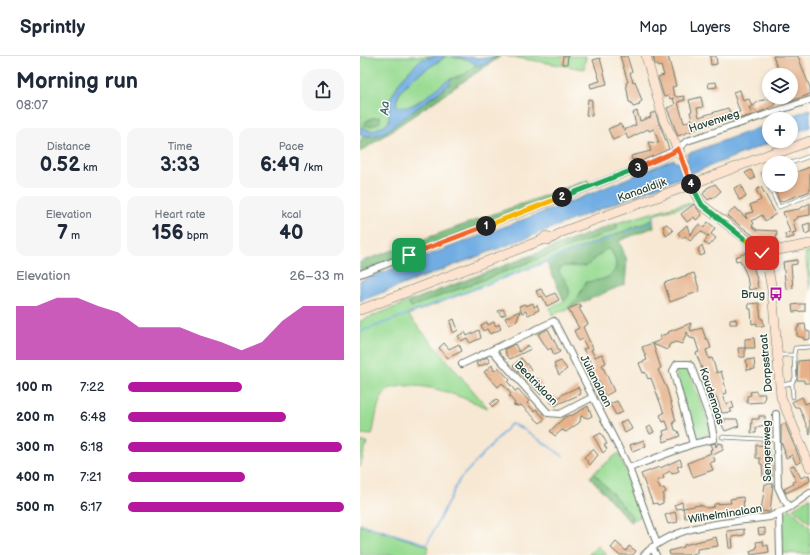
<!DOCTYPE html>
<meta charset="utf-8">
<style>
body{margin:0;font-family:"Balsamiq Sans",sans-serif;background:#f6f6f7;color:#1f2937;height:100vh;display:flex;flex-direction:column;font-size:15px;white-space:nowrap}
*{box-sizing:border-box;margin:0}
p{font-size:13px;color:#747a83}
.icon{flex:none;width:22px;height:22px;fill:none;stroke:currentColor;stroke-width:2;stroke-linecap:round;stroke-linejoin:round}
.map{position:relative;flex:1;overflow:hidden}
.details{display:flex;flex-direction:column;background:#fff;width:360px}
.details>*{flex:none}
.fabs{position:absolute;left:402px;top:12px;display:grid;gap:8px}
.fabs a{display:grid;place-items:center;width:36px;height:36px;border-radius:50%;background:#fff;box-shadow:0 2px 6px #0003;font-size:20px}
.pin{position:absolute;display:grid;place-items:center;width:34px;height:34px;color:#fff;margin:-17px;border-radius:8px;box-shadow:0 2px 6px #0006}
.km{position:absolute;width:20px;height:20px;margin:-10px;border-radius:50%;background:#222;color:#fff;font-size:11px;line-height:20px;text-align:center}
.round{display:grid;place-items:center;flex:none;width:42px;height:42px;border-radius:16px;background:#f6f6f7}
.headline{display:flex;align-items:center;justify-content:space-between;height:68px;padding:0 16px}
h1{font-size:22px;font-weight:600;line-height:30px}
.stats{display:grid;grid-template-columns:repeat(3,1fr);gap:6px;height:68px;padding:4px 16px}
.stats div{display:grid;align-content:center;border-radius:10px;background:#f6f6f7;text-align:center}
.stats b{font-size:20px;font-weight:600}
.stats small{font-size:11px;font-weight:400}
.stats p{font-size:11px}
.chart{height:112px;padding:8px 16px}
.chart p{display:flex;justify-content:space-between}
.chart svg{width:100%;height:72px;margin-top:4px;fill:#b5179e;opacity:.7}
ul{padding:0 16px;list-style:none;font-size:13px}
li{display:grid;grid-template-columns:64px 48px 1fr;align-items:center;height:30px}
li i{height:10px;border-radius:5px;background:#b5179e}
header{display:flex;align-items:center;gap:24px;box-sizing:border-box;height:56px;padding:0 20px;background:#fff;border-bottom:1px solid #e0e1e3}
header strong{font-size:19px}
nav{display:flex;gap:22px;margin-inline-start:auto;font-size:14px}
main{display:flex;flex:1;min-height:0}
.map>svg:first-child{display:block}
.green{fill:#98db93;stroke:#5c8c64;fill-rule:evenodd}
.forest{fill:#7abb7d;stroke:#4c7c58}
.water{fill:#71ade3;stroke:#48758c}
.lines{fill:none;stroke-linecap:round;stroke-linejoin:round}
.stream{stroke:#71ade3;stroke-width:1.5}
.building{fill:#e6b088}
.lane-casing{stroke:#6b796c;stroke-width:4.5}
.street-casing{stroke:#6b796c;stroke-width:8}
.secondary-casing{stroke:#6b796c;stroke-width:10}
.lane{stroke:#fff;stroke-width:3}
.street{stroke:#fff;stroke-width:6}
.secondary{stroke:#fde4d1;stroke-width:9}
.split-1-casing{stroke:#fff;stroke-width:8}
.split-2-casing{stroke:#fff;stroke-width:8}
.split-3-casing{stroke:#fff;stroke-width:8}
.split-4-casing{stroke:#fff;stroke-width:8}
.split-5-casing{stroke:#fff;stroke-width:8}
.split-6-casing{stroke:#fff;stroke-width:8}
.split-1{stroke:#f0652b;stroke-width:5}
.split-2{stroke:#f5b400;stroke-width:5}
.split-3{stroke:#22a559;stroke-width:5}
.split-4{stroke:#f0652b;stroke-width:5}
.split-5{stroke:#22a559;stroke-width:5}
.split-6{stroke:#f5b400;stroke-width:5}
.labels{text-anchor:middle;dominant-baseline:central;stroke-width:3;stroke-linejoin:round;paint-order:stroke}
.street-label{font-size:11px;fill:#1f3d34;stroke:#fdfcf7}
.poi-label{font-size:11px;fill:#1f3d34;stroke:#fdfcf7;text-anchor:end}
.water-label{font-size:12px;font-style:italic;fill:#385f69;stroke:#fdfcf7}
</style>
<header>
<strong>Sprintly</strong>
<nav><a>Map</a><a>Layers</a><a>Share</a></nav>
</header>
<main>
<section class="details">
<div class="headline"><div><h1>Morning run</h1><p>08:07</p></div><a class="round"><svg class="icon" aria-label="share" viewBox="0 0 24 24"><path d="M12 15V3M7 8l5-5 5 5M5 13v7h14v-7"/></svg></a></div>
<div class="stats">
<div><p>Distance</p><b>0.52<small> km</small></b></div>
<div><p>Time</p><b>3:33</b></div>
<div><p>Pace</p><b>6:49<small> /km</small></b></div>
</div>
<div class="stats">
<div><p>Elevation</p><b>7<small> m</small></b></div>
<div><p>Heart rate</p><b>156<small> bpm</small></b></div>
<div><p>kcal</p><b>40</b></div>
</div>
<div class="chart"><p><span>Elevation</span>26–33 m</p>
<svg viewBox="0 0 160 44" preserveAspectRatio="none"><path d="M0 44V11L10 11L20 6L30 6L40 11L50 15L60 24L70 24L80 24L90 29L100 33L110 38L120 33L130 20L140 11L150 11L160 11V44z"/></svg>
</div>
<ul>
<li><b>100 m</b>7:22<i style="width:53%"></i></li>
<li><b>200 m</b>6:48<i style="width:73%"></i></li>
<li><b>300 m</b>6:18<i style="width:99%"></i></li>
<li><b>400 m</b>7:21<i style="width:54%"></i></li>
<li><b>500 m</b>6:17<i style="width:100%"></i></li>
</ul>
</section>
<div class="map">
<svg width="450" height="499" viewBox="0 0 450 499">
<rect width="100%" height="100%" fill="#fdfcf7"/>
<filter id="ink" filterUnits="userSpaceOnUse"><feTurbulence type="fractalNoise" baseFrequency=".025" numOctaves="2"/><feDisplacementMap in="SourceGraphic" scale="8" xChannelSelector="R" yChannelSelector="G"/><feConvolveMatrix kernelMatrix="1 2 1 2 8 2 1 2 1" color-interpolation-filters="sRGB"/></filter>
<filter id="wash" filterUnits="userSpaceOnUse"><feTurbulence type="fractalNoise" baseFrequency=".012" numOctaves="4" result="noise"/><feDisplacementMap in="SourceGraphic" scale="16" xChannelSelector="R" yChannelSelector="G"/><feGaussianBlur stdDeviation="0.9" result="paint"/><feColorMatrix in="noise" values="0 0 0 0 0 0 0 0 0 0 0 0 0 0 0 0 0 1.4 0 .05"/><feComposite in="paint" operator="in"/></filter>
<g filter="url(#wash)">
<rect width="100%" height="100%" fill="#f7e8d3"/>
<path class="green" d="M0,0h74l-17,7 -17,18 -11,20v21l-2,2 -15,7 -12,-4v-22l2,-8 -2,-1zM12,62l8,4 -9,4 -7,-3z
M86,0l23,4 7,5 -11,9 -15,5 -22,17 -21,12h-9l-2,-4c4,-24 33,-34 50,-48z
M146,0h80l-2,13z
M322,148h11l-37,10 -3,2v4l-245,95 80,93c-28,-11 -54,-24 -85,-22 -5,1 -13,1 -17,5 -10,10 -10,31 -14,44l-12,-1v-113l48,-19 3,5 206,-78v-6z
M246,192l5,2c13,26 -2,29 -25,32l-9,17 -10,10 -15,6 -2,-7 14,-7 -5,-32c7,-6 16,0 25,-3 9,-2 13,-12 22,-18z
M450,196v37l-5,-36z
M326,310l2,2 21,57v9l-12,4 -3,-1 -19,-68z
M0,386h7l-7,25z
M257,398h2l3,7 21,54 -13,7 2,-6 -38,-43z
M450,442v25l-17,-15z
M430,453l20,18v27l-29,-1 1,-38z
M0,469l69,21 -3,9h-66z
M238,490l9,9h-19z"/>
<path class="forest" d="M137,0h4l-141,96v-11l3,-5h7l22,-10 51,-36 8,-11 14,-5 11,-9 11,-2z
M20,61v5l-9,4h-7v-3l8,-5z
M228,124v6l-228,86v-10z
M293,164l1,7 -35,14 8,19 -2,24 -58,25 10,-10 9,-17c21,-2 39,-8 25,-32l-5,-1 -20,17h-22l-5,3v3c6,8 17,20 5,29l-18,-40z
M257,167v6l-206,78 -3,-5z
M234,417l38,43 -2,6 -40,-45z"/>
<path class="water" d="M74,0h12c-13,11 -54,29 -49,50 15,8 40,-20 53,-27h1l-1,5 -65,48 -10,4 -15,-1v-8l12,4 15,-7 2,-3v-20l11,-20 20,-21z
M92,0l33,2 12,-2 -13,9h-8l-7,-5z
M450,53v18l-19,7v-15h-8z
M409,68v17h5l-240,94 -174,66v-20l218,-82 96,-40 2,4 12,-5 -1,-4z"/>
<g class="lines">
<path class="stream" d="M264,177l29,-11 1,-6
M0,276l255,-96
M0,468l67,20 32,-64 52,-56 11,4 41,28"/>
</g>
<g id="blocks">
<path class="building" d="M203,0h5l-1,8h-5z
M260,0h7l5,16 -2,1 3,9 2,-1 7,20 -3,2 1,2 -7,2 -2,-5h-2l-3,-19 2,-1z
M293,0h15l8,30 -4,1 2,8 3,2 7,-1 1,4 -7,2 6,21 8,-3 -2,-8 2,-1 -3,-11 12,-3 2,10 -6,1 2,9 29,-9 3,7 9,-3 -7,-20 7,-2 3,11 6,-2 3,8 7,-6 9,-2 -5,-15 6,-2v15h4l2,8 -17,8 -9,-6 3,8 -21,6 -1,-4 -52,19 -11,-28 8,-3 -2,-7 -3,1 -1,-3 -5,1 -6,-20 6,-2 -3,-9 -3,1 -1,-3 -2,1z
M350,0h6l1,8 -6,1z
M413,0h25l12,32v6l-21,8 -3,-5h5v-22h-11z
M240,2l7,26 -16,4 -1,-4 10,-3 -7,-21z
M356,26l1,5 -8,1 -1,-5z
M228,43l4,1v16l-6,-1z
M277,55l3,10 11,-4 -1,-3 5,-2 14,37 -32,14 -1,-4 -4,1 -1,-4 20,-5 -3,-9 11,1 -5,-14 -5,2 -1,-2 -20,10 -2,-5 -13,6 -5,-11 12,-5 4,6 12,-5 -3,-12z
M450,111v24l-30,11 -7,-17h18v-11z
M391,114l4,8 -4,2 -6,-7z
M355,128l6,7 -9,8 -1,-1 -3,2 -5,-6 4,-6z
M381,129l5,12 -7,3 -5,-12z
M401,131l15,27 -11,7 -3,-6 -10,6 2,2 -2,3 5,4 20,1 -1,13h-12v-3h-3v-5h-7l-27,-20 8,-9 12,12 -2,-5 8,-2 -3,-7 11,-5 -5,-10z
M450,147v12l-13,2v2l-4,1 3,12 -4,1 2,4 -8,2 -1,-5 5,-2 -7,-20 16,-3z
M334,148l8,11 -6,5 -2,-3 -7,5 -6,-8z
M348,166l7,6 -4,6 5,4 -7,8 -5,-4 5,-7 -2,1 -6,-5 -11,10 -5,-5 -3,2 -4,-5 9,-8 3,10 9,-11 5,4z
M450,167v9l-5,2 -2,-9z
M307,168l6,7 -7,5 -3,-10z
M342,189l3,9 -5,2 -2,-7z
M389,196l9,31h-1l1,5 -9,2 -2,-14 -7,-16 -4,1 -1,-4z
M437,204v4l-6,1 2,23 -7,1 -3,-27z
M334,217l6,18 -30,11 -6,-19z
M181,233l6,8 8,-4 4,7 -12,6 -5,-10 -3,1 -3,-6z
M173,247l1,4 3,-2 2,5 -11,5 -2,-4 -4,2 -3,-7 6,-2 1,2z
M399,247l2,16h2l1,7h-7v-3l-5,1 -1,-15h-2l-1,-5z
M220,248l2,3 -3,1 9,16 -5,3 10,22 -2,1 4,7 7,-3 4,9 -4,2 12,26 -9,5 -5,-9 2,-1 -11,-16 3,-2 -11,-19 4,-1 -5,-9 -3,2 -5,-10 5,-3 -11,-19z
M439,248h6v7l-12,1 -1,-7z
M143,253l3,5 -5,2 -3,-5z
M160,255l-3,10 -8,4 -4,-7z
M94,263l4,11 -5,3 -3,-12z
M376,263l1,5h-7v-4z
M127,266l1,3 6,-3 2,4 3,-2 2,5 -11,5 -3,-5 -4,2 -2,-6z
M331,267l-1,4 1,4 11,-3 4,11h2l3,9 -5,2 3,9 3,-1 5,15 4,-2 6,22 -4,1 3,10 6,-2 2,6 -4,1 2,3 -10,1 -6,-17 -4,1 -8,-23 -8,-21 3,-1 -4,-13 -5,-1 -3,-6 -5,12 -6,-2 -6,2 -3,6 -14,-6 8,24 -3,2 9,19 9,32 -3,1 2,8 3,1 2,5 -16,6 -2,-6 2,-1 -1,-4 6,-2 -3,-8 -3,1 -3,-7 4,-2 -13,-35 -3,1 -3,-7 -2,1 -4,-10 8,-3 -5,-13 19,-7 -1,-4 9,-3 -1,-1z
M445,268l1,7 4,1v7l-6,1v-2l-7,-2v-8l2,-1 -1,-2z
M188,273l12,23 -6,3 -3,-7 -3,2 -10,-16z
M119,274l2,8 -11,5 -3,-5 -6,3 -3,-5 7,-4 2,4z
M394,282l1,10h-10v-9z
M84,287l5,6 10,-5 3,7 -14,7 -9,-10z
M155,288l4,8 9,-7 3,4 -21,10 -5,-6h1l-1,-4z
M378,292h7v9h-6z
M127,301l3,5 -12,5 -2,-4z
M161,302l10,11 -3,3 8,8 2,-1 4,4 -2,1 6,6 -5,5 -28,-29z
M394,303l1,10 -8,1 -1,-10z
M450,304v23h-6v-3h-7l1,-19z
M201,305l6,8 -8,6 -5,-11z
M132,309l2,6 4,-4 12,13 -2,2 7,9 3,-2 11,12 -2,2 7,8 2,-2 9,10 -5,4 -19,-18 -2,1 -6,-1 2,-2 -6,-7 2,-2 -3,-4 -6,-7 -4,4 -14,-15z
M218,331l3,7 -23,10 -2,2 -6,-4 5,-6 3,3 3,-4z
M396,335l1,3h8l-1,8 -17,1v-7l4,-1 -1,-3z
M442,341l3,7 5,-2v32l-11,-27h-4l-3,-5z
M136,343l3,3 -6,5 -3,-3z
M257,345l6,11 -7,3 -6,-11z
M228,350l4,10 -4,2 -7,-2 -1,6 -14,10 -4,-2 -7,6 -5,-5 15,-14 5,-2 1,1z
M399,360h6v9l-9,2v6h-5l1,-14h7z
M267,363l5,10 -7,4 -5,-10z
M364,363h13l2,7 -14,5 -4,-8 4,-1z
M425,367l16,39 -5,2 -4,-9 -6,3 -2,-7h1l-4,-9v-16z
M291,370l3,6 -4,2 -3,-6z
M241,377l6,11 -3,1 3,4 -4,4 -9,-16z
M284,384l2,6 -14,5 -2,-6z
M355,387l1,4 2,-4 5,1v6l-10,5 2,6 -5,2 3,7 -20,7 -5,-14 23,-10 -1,-3 3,-1 -2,-5z
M396,389l13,1 3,31h-9l-1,-13h-2v-6h-4z
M233,393l5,6 -8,10 -6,-8z
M320,403l2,6 -5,2 2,4 -7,3 -2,-3 -7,4 1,3 -7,3 3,8 4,-1 2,4 -3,2v9l-5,2 -1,-2 -4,1 -12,-30 18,-7 1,1z
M434,409l7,13 8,-3 1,6 -24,12 -2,-4 10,-5 -1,-2 3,-1 -7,-14z
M405,428h8l-3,28 -9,-1z
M383,441l1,13 -42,6 -17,2 -2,-10 -7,1 -2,-4 8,-3 1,6 17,-3 7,3 7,-1v-3l17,-1 -1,-4z
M315,456l3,10 -10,2 -3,-9z
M405,472v6l-6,1 -1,-6z
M384,473v6l-12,2 1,11h-4l-2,-17z
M356,481l2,9 -21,3v4l-11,2h-16l-1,-4 15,-4v-2z
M403,485l1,5 4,-1 1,7 -18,3 -1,-4 7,-3 -1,-6z
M256,486l10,9 3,-5 7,5 -3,4h-14l-8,-7z"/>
</g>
</g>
<g filter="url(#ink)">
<use href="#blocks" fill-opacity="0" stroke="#6b796c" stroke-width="1"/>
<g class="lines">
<g class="lane-casing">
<path id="lane" d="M431,107l19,-7
M409,115l-6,2 16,34 31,-12
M418,299h16l1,23 -3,5 -10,2
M434,299l1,-7 15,-1
M432,327l1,14
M362,381l55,3"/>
</g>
<g class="street-casing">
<path id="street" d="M0,218l276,-105 36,-16 15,-12 123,-41
M132,294l56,63 12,1 33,-17
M102,308l92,-43 75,147 28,76
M416,358l2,73 6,13 6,7
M269,412l64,-24 -20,-73 4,-7h12l2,2 20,56 3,17 -21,5
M419,458l1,41
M292,491l4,8
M284,499c32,-32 83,-32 126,-38l20,-10 20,-14"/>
</g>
<g class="secondary-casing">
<path id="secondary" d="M286,0l18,65 19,38 11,33 8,13 56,43 8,10 6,32 9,107 29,70
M182,184h7l13,-8 32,-12 85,-31 96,-37 8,-1 27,-10
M402,197l48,-9
M0,254l182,-70 4,-4"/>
</g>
<use href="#lane" class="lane"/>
<use href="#street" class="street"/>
<use href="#secondary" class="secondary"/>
</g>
</g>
<g class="lines" filter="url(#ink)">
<g class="split-1-casing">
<path id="split-1" d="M49,199l77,-29"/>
</g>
<g class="split-2-casing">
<path id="split-2" d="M126,170l76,-29"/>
</g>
<g class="split-3-casing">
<path id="split-3" d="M202,141l76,-29"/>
</g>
<g class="split-4-casing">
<path id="split-4" d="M278,112l34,-15 6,-4 13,35"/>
</g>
<g class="split-5-casing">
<path id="split-5" d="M331,128l11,21 45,36"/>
</g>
<g class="split-6-casing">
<path id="split-6" d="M387,185l15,12"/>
</g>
<use href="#split-1" class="split-1"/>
<use href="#split-2" class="split-2"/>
<use href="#split-3" class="split-3"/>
<use href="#split-4" class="split-4"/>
<use href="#split-5" class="split-5"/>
<use href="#split-6" class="split-6"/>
</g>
<defs>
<g id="bus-bare" transform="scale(1.08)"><path d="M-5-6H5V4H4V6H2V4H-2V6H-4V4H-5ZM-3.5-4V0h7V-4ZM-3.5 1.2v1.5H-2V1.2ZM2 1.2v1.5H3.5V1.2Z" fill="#b5179e" stroke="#fdfcf7" stroke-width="2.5" paint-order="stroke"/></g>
</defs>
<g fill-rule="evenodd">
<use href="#bus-bare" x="416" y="238"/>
</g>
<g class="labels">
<g class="street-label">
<text transform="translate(354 65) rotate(-18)">Havenweg</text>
<text transform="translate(282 134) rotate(-20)">Kanaaldijk</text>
<text transform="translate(406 307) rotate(-95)">Dorpsstraat</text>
<text transform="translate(236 325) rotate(63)">Julianalaan</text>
<text transform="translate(176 327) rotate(46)">Beatrixlaan</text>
<text transform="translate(352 340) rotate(72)">Koudemaas</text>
<text transform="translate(407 395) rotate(-91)">Sengersweg</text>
<text transform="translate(365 458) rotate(-9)">Wilhelminalaan</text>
</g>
<g class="poi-label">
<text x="405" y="238">Brug</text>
</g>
<g class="water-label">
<text transform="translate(25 52) rotate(-87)">Aa</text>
</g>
</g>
</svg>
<div class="fabs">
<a><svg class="icon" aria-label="layers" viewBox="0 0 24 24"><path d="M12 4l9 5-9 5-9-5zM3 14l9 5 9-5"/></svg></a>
<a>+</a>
<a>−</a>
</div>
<div class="pin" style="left:49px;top:199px;background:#1e9e55"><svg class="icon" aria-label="arrive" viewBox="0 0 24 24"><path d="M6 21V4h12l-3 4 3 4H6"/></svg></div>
<div class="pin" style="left:402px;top:197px;background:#d93025"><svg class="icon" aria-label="check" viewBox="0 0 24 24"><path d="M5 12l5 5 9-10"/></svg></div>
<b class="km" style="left:126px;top:170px">1</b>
<b class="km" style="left:202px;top:141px">2</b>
<b class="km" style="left:278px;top:112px">3</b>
<b class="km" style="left:331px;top:128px">4</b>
</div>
</main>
